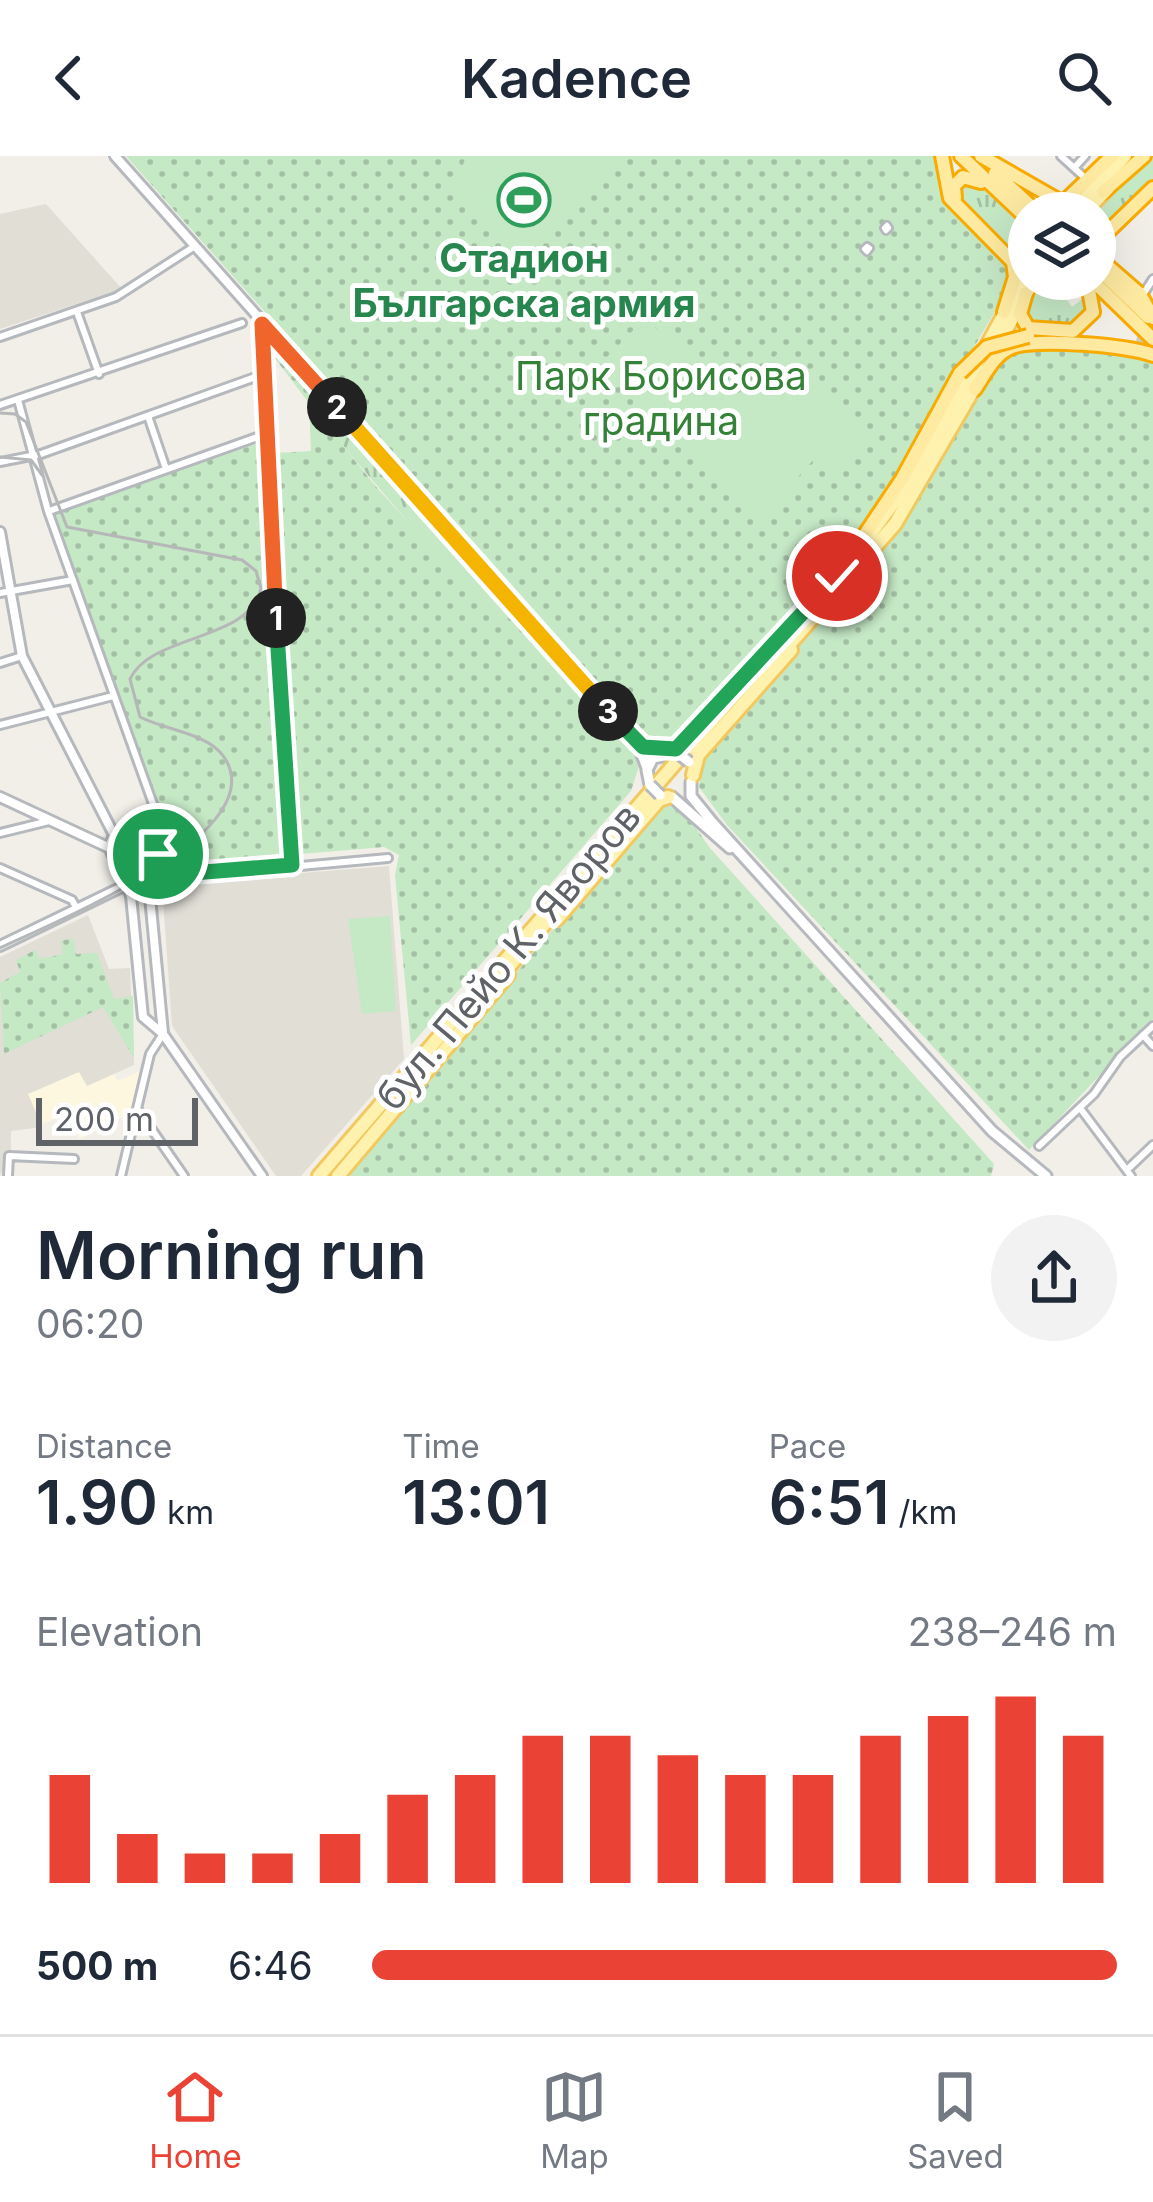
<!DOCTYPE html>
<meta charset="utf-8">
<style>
body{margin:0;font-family:Inter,sans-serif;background:#f2f2f3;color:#1f2937;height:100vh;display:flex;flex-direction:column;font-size:45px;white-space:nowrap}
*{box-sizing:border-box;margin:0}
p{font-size:39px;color:#747a83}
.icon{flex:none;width:66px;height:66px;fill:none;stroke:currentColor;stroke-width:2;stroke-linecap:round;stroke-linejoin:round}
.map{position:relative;height:1020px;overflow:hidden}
.details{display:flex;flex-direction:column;background:#fff;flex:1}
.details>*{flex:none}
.controls{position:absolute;left:1008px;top:36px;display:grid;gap:24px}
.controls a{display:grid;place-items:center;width:108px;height:108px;border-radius:50%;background:#fff;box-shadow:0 12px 48px #0002;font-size:60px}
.scale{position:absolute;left:36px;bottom:30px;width:162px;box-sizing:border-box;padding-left:12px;border:6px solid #5f6368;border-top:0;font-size:33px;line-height:42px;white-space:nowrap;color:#5f6368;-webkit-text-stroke:9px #fff;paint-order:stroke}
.pin{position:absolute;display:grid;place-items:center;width:102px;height:102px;color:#fff;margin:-51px;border:6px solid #fff;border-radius:50%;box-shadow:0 3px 12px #0007}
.km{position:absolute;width:60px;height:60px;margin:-30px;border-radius:50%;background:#222;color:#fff;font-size:33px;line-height:60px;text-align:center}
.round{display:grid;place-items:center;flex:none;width:126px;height:126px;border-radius:63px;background:#f2f2f3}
.overview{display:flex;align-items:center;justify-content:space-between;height:204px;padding:0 36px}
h1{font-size:66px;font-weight:600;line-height:90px}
.metrics{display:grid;grid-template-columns:repeat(3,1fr);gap:18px;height:204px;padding:12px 36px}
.metrics div{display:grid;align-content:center}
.metrics b{font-size:60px;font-weight:600}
.metrics small{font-size:33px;font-weight:400}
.metrics p{font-size:33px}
.chart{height:336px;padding:24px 36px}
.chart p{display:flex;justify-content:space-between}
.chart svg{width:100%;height:216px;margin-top:12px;stroke:#ea4335;stroke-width:6}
ul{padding:0 36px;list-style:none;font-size:39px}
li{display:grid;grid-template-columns:192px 144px 1fr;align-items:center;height:90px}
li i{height:30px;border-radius:15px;background:#ea4335}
header{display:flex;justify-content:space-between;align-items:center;height:156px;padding:0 36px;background:#fff;font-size:54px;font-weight:600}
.dock{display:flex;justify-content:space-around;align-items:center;height:168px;border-top:3px solid #e0e1e3;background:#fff;font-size:33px;color:#747a83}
.dock a{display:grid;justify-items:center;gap:6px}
.dock .active{color:#ea4335}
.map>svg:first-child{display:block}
.commercial{fill:#fef7e0}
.education{fill:#e1ded6}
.grass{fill:url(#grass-tufts)}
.park{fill:url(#park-dots)}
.pitch{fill:#c5e8c5}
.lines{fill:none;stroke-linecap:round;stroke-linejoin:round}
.trunk-tunnel{stroke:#ccccc8;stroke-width:12;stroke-dasharray:12 6;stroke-linecap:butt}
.pedestrian-casing{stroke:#b5b8bc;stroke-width:10}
.minor-casing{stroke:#b5b8bc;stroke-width:12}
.tertiary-casing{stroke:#b5b8bc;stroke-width:14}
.secondary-casing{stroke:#b6babf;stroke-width:15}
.primary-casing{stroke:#f2c960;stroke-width:18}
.trunk-casing{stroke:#f9ab00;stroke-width:18}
.pedestrian{stroke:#fff;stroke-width:4.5}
.minor{stroke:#fff;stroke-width:6}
.tertiary{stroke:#fff;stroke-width:8}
.secondary{stroke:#fff;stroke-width:9}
.primary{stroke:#fff2af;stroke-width:12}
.trunk{stroke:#feeaa1;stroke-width:12}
.tram{stroke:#b6b7b8;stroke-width:3}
.secondary-bridge-casing{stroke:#b6babf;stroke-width:15;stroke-linecap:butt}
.trunk-bridge-casing{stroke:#f9ab00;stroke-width:18;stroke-linecap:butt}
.secondary-bridge{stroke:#fff;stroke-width:9}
.trunk-bridge{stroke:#feeaa1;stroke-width:12}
.split-1-casing{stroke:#fff;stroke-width:24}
.split-2-casing{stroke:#fff;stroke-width:24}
.split-3-casing{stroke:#fff;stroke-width:24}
.split-4-casing{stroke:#fff;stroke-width:24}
.split-1{stroke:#22a559;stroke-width:15}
.split-2{stroke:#f0652b;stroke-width:15}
.split-3{stroke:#f5b400;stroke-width:15}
.split-4{stroke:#22a559;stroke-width:15}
.labels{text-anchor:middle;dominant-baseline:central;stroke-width:10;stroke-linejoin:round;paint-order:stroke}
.leisure-label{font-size:39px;font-weight:bold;fill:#27864d;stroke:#fff}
.park-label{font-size:39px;fill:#348238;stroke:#fff}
.street-label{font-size:39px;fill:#5f6368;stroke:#fff}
</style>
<header><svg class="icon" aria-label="back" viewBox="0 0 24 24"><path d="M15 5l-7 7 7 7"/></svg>Kadence<svg class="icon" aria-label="search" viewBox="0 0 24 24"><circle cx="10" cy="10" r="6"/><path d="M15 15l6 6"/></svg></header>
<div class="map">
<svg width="1153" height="1020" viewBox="0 0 1153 1020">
<defs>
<pattern id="grass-tufts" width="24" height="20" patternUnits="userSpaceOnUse" patternTransform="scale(3)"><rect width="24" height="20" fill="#c5e8c5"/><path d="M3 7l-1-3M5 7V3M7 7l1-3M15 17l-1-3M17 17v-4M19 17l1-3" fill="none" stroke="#a3c0a4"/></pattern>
<pattern id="park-dots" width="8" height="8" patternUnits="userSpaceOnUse" patternTransform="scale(3)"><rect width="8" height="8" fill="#c5e8c5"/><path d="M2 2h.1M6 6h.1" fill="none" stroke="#a3c0a4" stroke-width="1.8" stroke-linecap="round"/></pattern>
</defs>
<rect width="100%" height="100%" fill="#f1efe8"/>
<path class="commercial" d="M80,915l7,15 27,-12 4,7 22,-10 -7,40 -53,28 -14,-25 -25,11 -13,-31z"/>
<path class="education" d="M46,48l76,85 -122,40v-115z
M389,710l15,193 -103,117h-25l-104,-150 -10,-142z
M88,759l21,54 21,-1 4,97 -47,21 -8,-14 -51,22 14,33 -31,4v20l-11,25v-219z"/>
<path class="grass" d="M1148,0h5v27l-58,55v-25h-6z
M962,25h15l52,50 -3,21c-26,0 -63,-41 -69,-65z
M1042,123h10l20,28 18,-14v18l-15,16 -40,1 -12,-16z
M340,265l178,198 -11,18 -164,-191z"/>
<path class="park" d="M126,0h810l4,34 66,68 2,31 -114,195 -60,83 -154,170c-27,11 -39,-8 -59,-25z
M270,190l70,75 3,25 35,43 118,129 22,1 115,128 6,19 -8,25 -220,254 -16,-170 4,-20 -15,-8 -83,7 -26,-401 36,-2 -2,-48 -35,-46 -6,1z
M1025,191l108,5 20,6v661l-124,131 -302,-325 -28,-38 4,-26 216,-264 81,-139z
M256,288l28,415 -117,7 -7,-5 3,-43 -111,-306z
M667,649l18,8 25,35 284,316 -3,12h-646l274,-325 41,-45z
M73,782l3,16 21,-1 17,46 19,-3 1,62 -31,-51 -99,47 -4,-71 20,-11 -4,-12 19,-10 5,9 23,-5 -2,-13z"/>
<path class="pitch" d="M466,0h147l-5,18 -82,76 -10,-3 -55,-53 -4,-12z
M645,162l89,82 47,-50 91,84 -40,36 -15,-14 -55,61 -164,-151z
M390,760l6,95 -34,3 -14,-95z"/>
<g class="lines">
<path class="trunk-tunnel" d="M1136,186l17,3"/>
<g class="pedestrian-casing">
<path id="pedestrian" d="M887,69l2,3 -3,3 -2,-3z
M867,90l3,2 -3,4 -3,-3z"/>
</g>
<g class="minor-casing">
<path id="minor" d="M1061,0l23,21
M1074,12l11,-12
M1142,140l11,-17
M77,156l22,62
M262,168l30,541
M0,181l116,-40 79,-51
M18,244l30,111 110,307 -3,58
M0,249l242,-82
M148,260l18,53
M0,306l41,-8 220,-79
M52,354l211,-75
M0,437l73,-13
M0,507l22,-7
M0,569l113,-29
M0,677l49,-12
M0,712l72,32 5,9
M138,725l250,-23
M1143,879l10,11
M1080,952l51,68
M139,955l45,65
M1039,990l55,-52 26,-37 33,-31
M1130,1011l23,-22
M8,1020l1,-20 65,3
M121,1020l29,-122 13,-20"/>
</g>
<g class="tertiary-casing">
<path id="tertiary" d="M115,0l522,587 10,26
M0,376l22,124 92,179 -5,12
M638,588l26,8
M0,641l114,53 36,47 13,136
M109,691l22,49 12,121 20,17 99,142
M0,790l128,-62"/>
</g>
<g class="secondary-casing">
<path id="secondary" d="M691,626v14l21,26 280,309 54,45
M650,629l-3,-15 6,-12 25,-5
M672,641l58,51"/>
</g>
<g class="primary-casing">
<path id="primary" d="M1072,56l53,-56
M1084,57l24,-25
M994,195l40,-72
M866,384l56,-76 107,-195
M781,498l114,-130 84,-144
M693,619l5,-20 93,-105
M557,763l102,-119 9,-3
M498,824l60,-72
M319,1020l523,-606
M338,1020l170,-201"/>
</g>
<g class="trunk-casing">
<path id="trunk" d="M942,0l8,42 63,64 2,15 -11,35
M961,0l68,64
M981,0l82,47 49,-47
M995,17l43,40
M1103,36l41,-36
M955,42l-1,-12 9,-9 18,5
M1067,57l10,-6
M1095,88l58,-56
M1095,99l45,39 13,24
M1095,110l53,51
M1092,124l61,59
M1026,137l-6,21 8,14 45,3 20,-19 -6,-33
M975,233c10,-15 19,-35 37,-42 23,-9 117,-2 141,8
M837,420l65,-97 58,-106"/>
</g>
<use href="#pedestrian" class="pedestrian"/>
<use href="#minor" class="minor"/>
<use href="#tertiary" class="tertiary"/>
<use href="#secondary" class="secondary"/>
<use href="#primary" class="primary"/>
<use href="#trunk" class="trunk"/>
<path class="tram" d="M0,257l15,1 11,8 41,105 175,33 14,11 5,17c-11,54 -109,45 -131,91l10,38c25,13 68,16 84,40 52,77 -177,168 -224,191
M0,301l31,3 11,15"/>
<g class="secondary-bridge-casing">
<path id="secondary-bridge" d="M678,597l11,9
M650,629l10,10"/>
</g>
<g class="trunk-bridge-casing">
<path id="trunk-bridge" d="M960,217l27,-26 41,-11"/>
</g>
<use href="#secondary-bridge" class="secondary-bridge"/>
<use href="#trunk-bridge" class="trunk-bridge"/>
</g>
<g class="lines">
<g class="split-1-casing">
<path id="split-1" d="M158,698l-3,22 137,-11 -16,-247"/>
</g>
<g class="split-2-casing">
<path id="split-2" d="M276,462l-14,-294 75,83"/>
</g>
<g class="split-3-casing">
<path id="split-3" d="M337,251l271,304"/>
</g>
<g class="split-4-casing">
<path id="split-4" d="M608,555l35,36 33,2 161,-173"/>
</g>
<use href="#split-1" class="split-1"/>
<use href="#split-2" class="split-2"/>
<use href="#split-3" class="split-3"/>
<use href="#split-4" class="split-4"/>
</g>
<defs>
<g id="stadium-ring" transform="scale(2.7)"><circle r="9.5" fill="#fff" stroke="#2e9e5b" stroke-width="1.5"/><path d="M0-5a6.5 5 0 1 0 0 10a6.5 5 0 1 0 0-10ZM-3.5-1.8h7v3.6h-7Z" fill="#2e9e5b"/></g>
</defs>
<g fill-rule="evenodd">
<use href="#stadium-ring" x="524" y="44"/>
</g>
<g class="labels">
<g class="leisure-label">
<text x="524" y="101">Стадион<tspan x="524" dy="45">Българска армия</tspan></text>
</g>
<g class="park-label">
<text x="661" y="219">Парк Борисова<tspan x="661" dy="45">градина</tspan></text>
</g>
<g class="street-label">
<text transform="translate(508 800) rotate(-50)">бул. Пейо К. Яворов</text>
</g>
</g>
</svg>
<div class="controls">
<a><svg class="icon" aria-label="layers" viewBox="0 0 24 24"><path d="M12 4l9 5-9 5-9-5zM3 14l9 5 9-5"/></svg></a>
</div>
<div class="scale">200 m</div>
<div class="pin" style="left:158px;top:698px;background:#1e9e55"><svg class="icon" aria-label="arrive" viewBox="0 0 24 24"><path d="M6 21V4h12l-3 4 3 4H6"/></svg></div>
<div class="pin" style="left:837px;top:420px;background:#d93025"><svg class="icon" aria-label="check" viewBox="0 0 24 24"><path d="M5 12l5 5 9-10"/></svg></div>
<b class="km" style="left:276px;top:462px">1</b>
<b class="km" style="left:337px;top:251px">2</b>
<b class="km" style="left:608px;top:555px">3</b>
</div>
<section class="details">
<div class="overview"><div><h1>Morning run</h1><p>06:20</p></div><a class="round"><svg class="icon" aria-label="share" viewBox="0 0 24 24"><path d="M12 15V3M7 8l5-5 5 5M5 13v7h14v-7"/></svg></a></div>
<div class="metrics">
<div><p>Distance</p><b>1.90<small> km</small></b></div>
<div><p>Time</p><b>13:01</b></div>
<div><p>Pace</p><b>6:51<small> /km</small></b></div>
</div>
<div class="chart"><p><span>Elevation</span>238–246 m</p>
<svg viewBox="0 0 160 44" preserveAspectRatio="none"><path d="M5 44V22M15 44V34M25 44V38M35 44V38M45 44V34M55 44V26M65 44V22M75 44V14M85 44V14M95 44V18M105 44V22M115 44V22M125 44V14M135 44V10M145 44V6M155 44V14"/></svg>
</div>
<ul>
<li><b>500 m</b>6:46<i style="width:100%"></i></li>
</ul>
</section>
<nav class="dock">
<a class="active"><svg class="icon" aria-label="home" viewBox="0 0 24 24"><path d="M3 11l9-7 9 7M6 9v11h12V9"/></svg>Home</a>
<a><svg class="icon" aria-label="map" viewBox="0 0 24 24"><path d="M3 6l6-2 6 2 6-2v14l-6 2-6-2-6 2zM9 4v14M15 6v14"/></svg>Map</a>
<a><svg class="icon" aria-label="saved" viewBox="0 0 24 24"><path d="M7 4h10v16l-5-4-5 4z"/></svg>Saved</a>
</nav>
